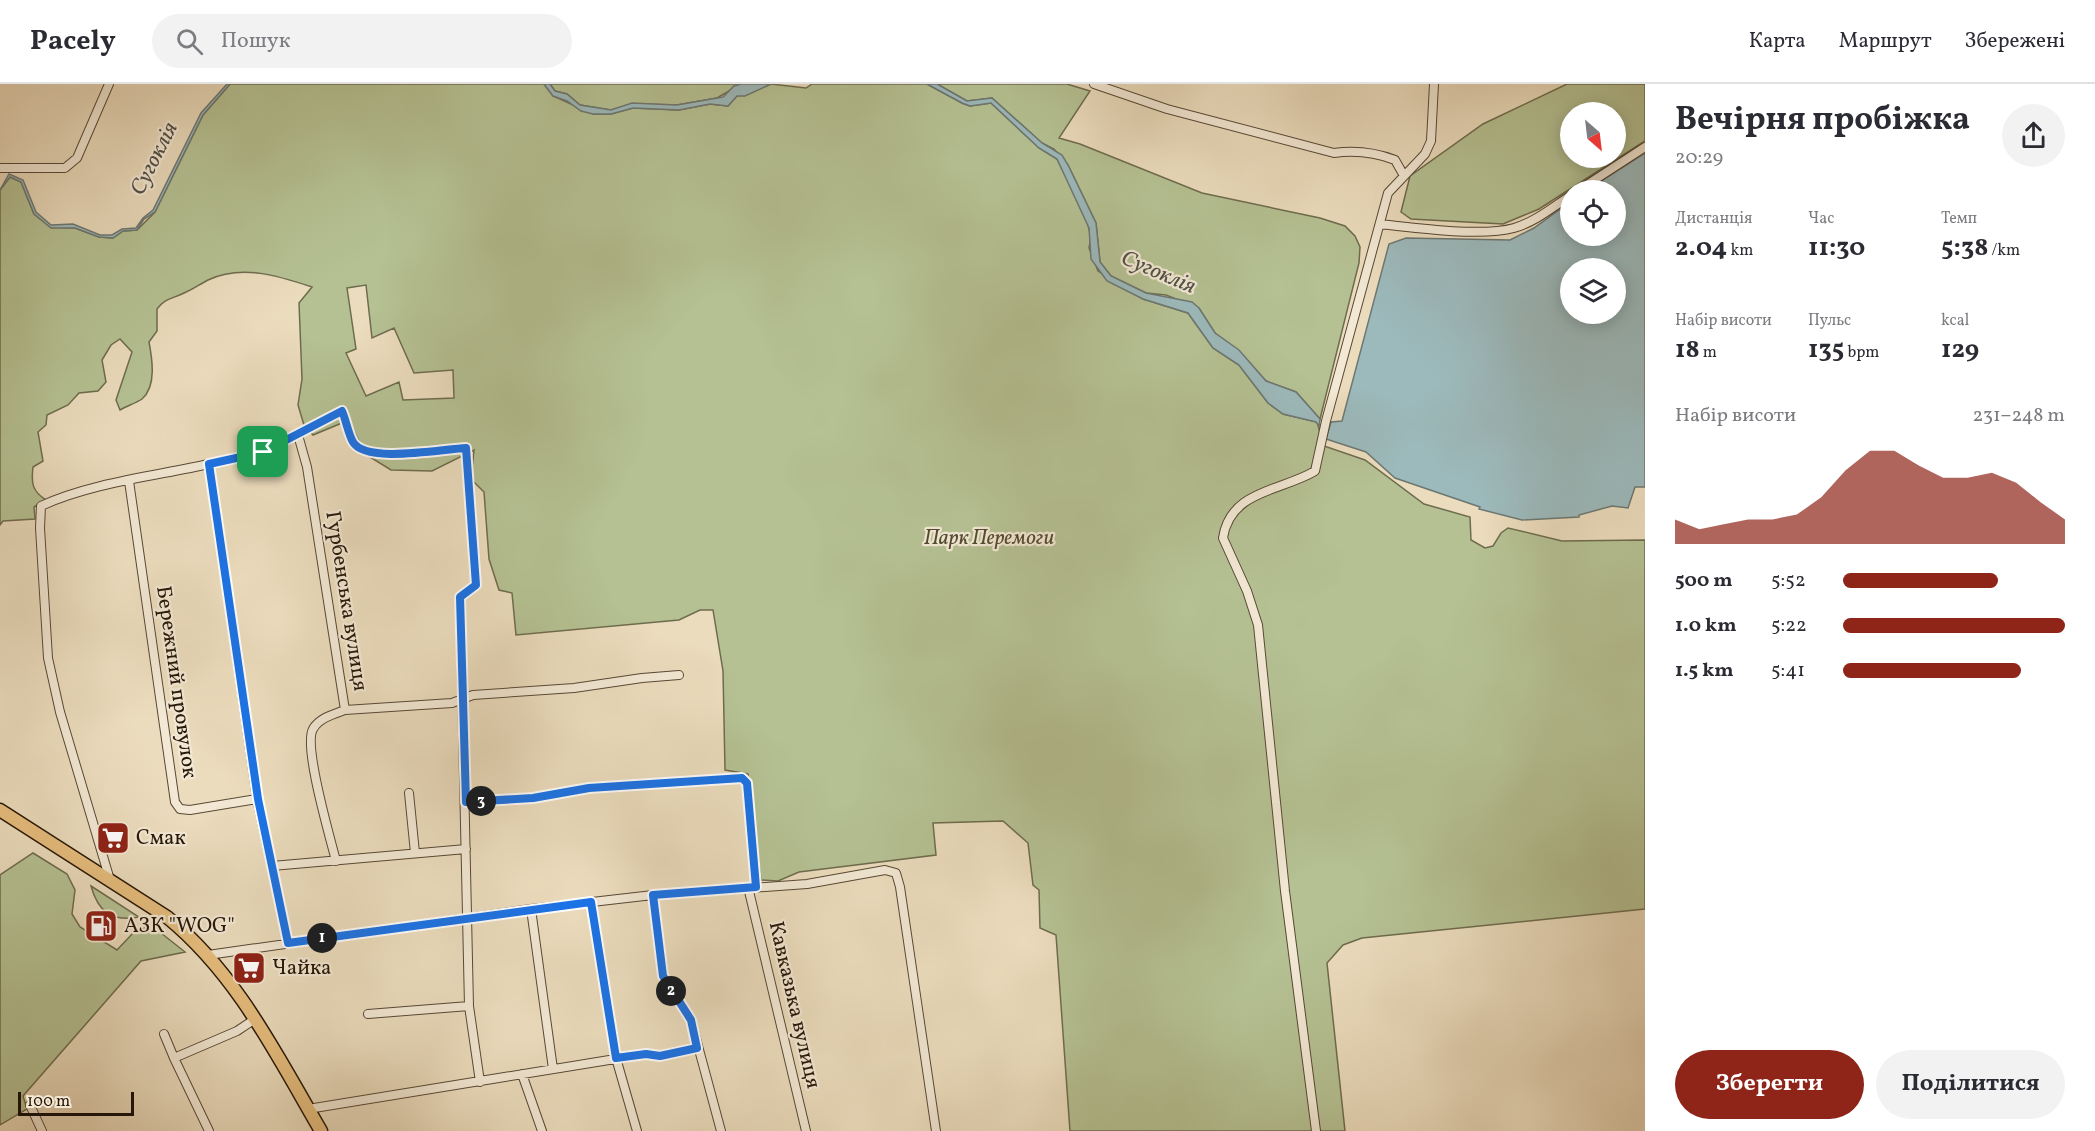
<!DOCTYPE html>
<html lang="uk">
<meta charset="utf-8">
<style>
body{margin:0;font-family:Vollkorn,serif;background:#f2f2f3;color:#2b2b33;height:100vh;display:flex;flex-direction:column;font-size:22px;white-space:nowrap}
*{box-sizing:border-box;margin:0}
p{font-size:20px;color:#7c7c81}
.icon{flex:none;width:33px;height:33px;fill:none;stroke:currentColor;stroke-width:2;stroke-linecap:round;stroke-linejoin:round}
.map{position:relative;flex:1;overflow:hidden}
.sheet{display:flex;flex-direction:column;background:#fff;width:450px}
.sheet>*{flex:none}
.needle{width:39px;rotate:152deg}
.controls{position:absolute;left:1560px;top:18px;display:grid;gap:12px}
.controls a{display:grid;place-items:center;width:66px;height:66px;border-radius:50%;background:#fff;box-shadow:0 3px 15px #0003;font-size:30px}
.scale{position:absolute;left:18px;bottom:15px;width:116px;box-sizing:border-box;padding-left:6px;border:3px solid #271708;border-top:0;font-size:16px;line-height:21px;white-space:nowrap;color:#271708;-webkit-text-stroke:4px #f2e8d4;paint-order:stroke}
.pin{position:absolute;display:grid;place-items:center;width:51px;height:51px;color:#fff;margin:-26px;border-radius:12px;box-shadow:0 3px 9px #0006}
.km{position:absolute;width:30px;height:30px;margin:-15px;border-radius:50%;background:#222;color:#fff;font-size:16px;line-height:30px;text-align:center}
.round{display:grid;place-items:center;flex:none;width:63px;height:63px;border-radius:32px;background:#f2f2f3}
.overview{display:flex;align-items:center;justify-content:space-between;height:102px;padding:0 30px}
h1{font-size:33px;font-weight:700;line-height:45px}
.stats{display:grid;grid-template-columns:repeat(3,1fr);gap:9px;height:102px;padding:6px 30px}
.stats div{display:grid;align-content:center}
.stats b{font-size:26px;font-weight:700}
.stats small{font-size:16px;font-weight:400}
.stats p{font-size:16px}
.chart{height:168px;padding:12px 30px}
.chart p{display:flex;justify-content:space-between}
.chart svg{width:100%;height:108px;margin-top:6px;fill:#8f2418;opacity:.7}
.primary-button{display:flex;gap:12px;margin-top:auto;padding:12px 30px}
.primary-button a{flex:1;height:69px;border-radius:36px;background:#8f2418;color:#fff;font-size:24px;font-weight:700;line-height:69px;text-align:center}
.primary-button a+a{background:#f2f2f3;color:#2b2b33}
ul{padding:0 30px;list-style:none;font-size:20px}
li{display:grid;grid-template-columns:96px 72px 1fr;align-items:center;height:45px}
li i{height:15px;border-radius:8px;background:#8f2418}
header{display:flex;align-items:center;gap:36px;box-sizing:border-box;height:84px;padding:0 30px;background:#fff;border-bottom:2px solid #e1e1e2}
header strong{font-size:28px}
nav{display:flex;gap:33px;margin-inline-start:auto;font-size:21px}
.search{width:420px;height:54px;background:#f2f2f3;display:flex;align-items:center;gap:15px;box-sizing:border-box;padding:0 21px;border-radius:33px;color:#7c7c81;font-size:22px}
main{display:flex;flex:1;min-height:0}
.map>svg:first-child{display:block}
.green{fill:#b5c193;stroke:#6e6c4e;stroke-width:1.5;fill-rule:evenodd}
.water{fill:#9cb9bb;stroke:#6d7873;stroke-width:1.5;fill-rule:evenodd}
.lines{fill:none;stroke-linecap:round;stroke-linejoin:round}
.minor-casing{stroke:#584835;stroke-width:10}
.primary-casing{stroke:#271708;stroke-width:15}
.minor{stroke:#f2e8d4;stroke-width:8}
.primary{stroke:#e6be7e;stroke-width:12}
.route-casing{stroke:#fff;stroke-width:12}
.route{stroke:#1a73e8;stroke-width:8}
.labels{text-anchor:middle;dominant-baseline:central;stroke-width:4.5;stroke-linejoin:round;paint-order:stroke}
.park-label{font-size:21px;font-style:italic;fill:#524a32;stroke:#f2e8d4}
.street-label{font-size:21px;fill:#271708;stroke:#f2e8d4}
.poi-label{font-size:21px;fill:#271708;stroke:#f2e8d4;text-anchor:start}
.water-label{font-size:22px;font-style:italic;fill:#505047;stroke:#f2e8d4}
</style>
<header>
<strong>Pacely</strong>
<div class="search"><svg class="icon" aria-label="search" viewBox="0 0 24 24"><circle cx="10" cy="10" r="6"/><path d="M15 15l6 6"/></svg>Пошук</div>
<nav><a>Карта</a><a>Маршрут</a><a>Збережені</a></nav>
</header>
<main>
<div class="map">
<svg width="1645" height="1047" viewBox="0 0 1645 1047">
<rect width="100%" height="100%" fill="#ebdcbd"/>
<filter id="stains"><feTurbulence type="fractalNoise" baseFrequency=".00333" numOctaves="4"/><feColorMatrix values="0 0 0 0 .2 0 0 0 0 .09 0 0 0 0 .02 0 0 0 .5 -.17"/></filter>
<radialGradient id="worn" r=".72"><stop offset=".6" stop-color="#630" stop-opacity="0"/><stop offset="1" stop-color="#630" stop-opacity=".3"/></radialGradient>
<path class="green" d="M230,0h314l9,12 40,18h18l22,-6 46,2 31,-6 18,2 9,-10 8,-1 26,-11 35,4 6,-4h115l35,19 8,3 21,-3 48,45 18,11 29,58 5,20 -2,11 9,23 45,28 45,14 25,35 26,17 29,38 15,11 34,8 7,24 41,14 59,44 46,13 1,23 14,8 8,-2 8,-13 7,-5 54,13 83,-1v369l-283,29 -19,7 -16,18 18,168h-275l-14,-196 -16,-7 -1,-38 -6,-5 -5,-42 -25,-22 -70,2 3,32 -137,17 -21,9 -17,-1 -13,-106 -23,-4 -2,-99 -10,-61h-13l-21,10 -163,15 -4,-42 -13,-3 -10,-31 -5,-67 -13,-13 3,-29 -42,21 -41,-1 -26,-16 -16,-34 -36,15 -9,-10 -6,-20 4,-26 -3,-76 13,-16c-33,-11 -70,-23 -104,-7 -8,4 -16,10 -24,13 -12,6 -19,5 -27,16v22l-8,11c3,16 8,44 -7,57 -6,4 -15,7 -22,11l-4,-10 16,-48 -12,-13 -9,6 -9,15 4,22 -8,9 -19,2 -11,12 -21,10 -1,10 -8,7 5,29 -10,6c-2,16 -1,24 13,33l-12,7 1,12 -32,2 -3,4v-335l10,-13 11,5 13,32 17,13 24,1 24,9 14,1 10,-7 14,-1 18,-18 48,-97zM366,201l6,53 22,-10 20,45 39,-3 1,28 -51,2 -4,-18 -33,14 -20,-43 10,-4 -9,-61z
M550,0h208h-17l-24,14 -40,7 -45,-1 -21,6 -31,-5 -13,-11 -12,-3z
M937,0h130l23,7 -31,47 21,6 122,49 118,25 25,8 10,10 5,11 -1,16 -39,156 -24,-27 -30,-11 -27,-30 -24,-18 -16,-25 -33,-13 -20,-2 -35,-17 -11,-14 -4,-39 -28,-58 -14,-16 -12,-6 -50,-45 -25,3z
M1567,0h78v57l-106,68 -36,15 -92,-5 -10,-7 9,-36 73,-52zM1570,28h46v46h-46z
M33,769l34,21 8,16 -3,24 8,13 37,23 16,-17 18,-8 34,27 -44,9 -118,135 4,13 -27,16v-250z
M91,802l48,31c-27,5 -41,-5 -48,-31z"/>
<path class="water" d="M227,0h3l-27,31 -48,97 -11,7 -7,11 -14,1 -10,7 -14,-1 -24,-9h-24l-17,-14 -13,-32 -11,-5 -10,13 9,-16 14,6 13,32 15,13 22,-1 27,11h12l10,-6 14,-1 7,-10 10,-8 48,-97z
M544,0h6l5,7 12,3 13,11 31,5 21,-7 45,2 46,-8 11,-11 7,-2h30l-26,12h-8l-9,10 -18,-2 -31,6 -46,-2 -22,6h-18l-12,-3 -14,-10 -14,-5z
M927,0h10l30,17 25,-3 50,45 20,12 6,10 28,58 4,39 11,14 35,17 46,9 7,6 16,25 24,17 27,31 30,11 24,27 -1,7 -3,-4 -33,-8 -15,-11 -29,-38 -26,-17 -25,-35 -45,-14 -36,-18 -16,-22 -2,-31 -32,-69 -18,-11 -48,-45 -21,3 -8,-3z
M1645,69v334h-10l-7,21 -16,-2 -33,9v2l-57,3 -43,-11 1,-2 -85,-29 -29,-26 -40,-13 5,-17 11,-1 47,-177 17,-6 104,2 24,-12 36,-26v34h46v-46h-29zM1570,184h46v46h-46z"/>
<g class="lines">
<g class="minor-casing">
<path id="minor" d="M1094,0l73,25 167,44c22,-3 40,-1 61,7l8,14
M0,84h65l12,-10 32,-74
M1579,106l66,-43
M1380,140c34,4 102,13 134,4 21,-6 39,-21 56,-32
M298,351l9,32 38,243c-11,4 -26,8 -32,19 -10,17 17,108 23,132
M209,380l54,-13 80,-40c3,9 5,22 10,31 13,22 89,7 113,6l10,137 -16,12 9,409 11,76
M129,397l46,321 5,7 10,1 67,-11
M345,626l107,-7 21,-8 101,-7 68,-10 37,-3
M409,709l6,60
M466,718l67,-4 56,-10 153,-10 5,5 9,104
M272,782l194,-17
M110,796l-50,-168 -12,-54 -8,-130 1,-22c50,-23 114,-30 168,-42l48,335 31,144
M748,803l58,244
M653,811l10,81 28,44 30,111
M591,818l25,156 21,73
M531,825l22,160
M208,871l323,-46 122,-14 154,-11 78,-14 11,3 4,14 36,244
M368,930l101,-8
M164,950l10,24
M522,990l20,57
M30,1021l12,26
M308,1025l338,-55 14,2 37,-8
M209,1047l-35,-73 63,-27 18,-12
M1316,1047l-31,-240 -27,-266 -11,-34 -24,-53c7,-48 59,-47 92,-67l11,-50 62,-228 37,-39 6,-13 3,-57"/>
</g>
<g class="primary-casing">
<path id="primary" d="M0,726l167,107c70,57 109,137 154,214"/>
</g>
<use href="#minor" class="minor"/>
<use href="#primary" class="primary"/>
</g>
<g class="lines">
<g class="route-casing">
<path id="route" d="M342,327c4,9 6,22 11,31 13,22 89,7 113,6l10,137 -16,12 6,205 67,-4 56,-10 153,-10 5,5 9,104 -103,8 10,81 28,44 6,28 -37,8 -14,-2 -30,4 -25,-156 -303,41 -30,-144 -49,-335 54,-12z"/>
</g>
<use href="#route" class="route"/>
</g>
<defs>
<g id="supermarket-square" transform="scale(1.725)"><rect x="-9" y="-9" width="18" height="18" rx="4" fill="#8f2418" stroke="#f2e8d4"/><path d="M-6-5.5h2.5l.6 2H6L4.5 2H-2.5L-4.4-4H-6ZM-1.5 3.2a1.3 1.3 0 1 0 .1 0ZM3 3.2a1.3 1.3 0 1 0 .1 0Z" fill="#fff"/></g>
<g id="fuel-square" transform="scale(1.725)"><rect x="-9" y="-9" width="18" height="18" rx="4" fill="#8f2418" stroke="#f2e8d4"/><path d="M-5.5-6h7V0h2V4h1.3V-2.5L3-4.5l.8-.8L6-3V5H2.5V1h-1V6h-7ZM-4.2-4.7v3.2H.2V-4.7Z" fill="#fff"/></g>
</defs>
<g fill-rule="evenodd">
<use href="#supermarket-square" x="113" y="754"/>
<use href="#fuel-square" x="101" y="842"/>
<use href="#supermarket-square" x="249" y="884"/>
</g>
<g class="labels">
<g class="park-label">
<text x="989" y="454">Парк Перемоги</text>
</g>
<g class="street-label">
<text transform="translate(346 517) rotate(81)">Гурбенська вулиця</text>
<text transform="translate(176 598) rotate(82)">Бережний провулок</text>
<text transform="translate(794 921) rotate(77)">Кавказька вулиця</text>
</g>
<g class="poi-label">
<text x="136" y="754">Смак</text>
<text x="124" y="842">АЗК "WOG"</text>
<text x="272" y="884">Чайка</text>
</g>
<g class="water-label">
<text transform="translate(155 75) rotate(-63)">Сугоклія</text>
<text transform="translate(1158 189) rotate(23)">Сугоклія</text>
</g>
</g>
<rect width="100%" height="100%" filter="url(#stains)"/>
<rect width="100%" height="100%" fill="url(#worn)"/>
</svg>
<div class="controls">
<a><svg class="needle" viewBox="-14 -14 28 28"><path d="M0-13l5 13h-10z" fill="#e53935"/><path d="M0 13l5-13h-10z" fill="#7c7c81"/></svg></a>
<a><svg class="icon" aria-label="locate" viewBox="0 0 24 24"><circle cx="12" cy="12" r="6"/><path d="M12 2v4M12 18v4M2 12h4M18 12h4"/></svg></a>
<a><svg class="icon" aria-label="layers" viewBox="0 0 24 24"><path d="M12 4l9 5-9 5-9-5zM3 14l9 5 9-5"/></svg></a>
</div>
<div class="scale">100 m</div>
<div class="pin" style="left:263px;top:368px;background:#1e9e55"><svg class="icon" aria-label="arrive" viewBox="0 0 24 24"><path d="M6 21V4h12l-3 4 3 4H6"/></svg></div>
<b class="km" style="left:322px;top:854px">1</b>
<b class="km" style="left:671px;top:907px">2</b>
<b class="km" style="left:481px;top:717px">3</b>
</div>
<section class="sheet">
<div class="overview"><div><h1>Вечірня пробіжка</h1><p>20:29</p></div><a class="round"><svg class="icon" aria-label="share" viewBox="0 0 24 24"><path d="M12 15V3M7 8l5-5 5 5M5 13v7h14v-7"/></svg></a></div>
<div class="stats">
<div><p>Дистанція</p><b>2.04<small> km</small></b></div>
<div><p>Час</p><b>11:30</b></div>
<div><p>Темп</p><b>5:38<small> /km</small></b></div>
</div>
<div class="stats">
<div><p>Набір висоти</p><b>18<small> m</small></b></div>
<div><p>Пульс</p><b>135<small> bpm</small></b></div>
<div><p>kcal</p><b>129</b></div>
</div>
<div class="chart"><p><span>Набір висоти</span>231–248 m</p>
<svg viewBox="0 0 160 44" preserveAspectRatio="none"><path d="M0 44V34L10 38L20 36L30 34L40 34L50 32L60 25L70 14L80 6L90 6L100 12L110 17L120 17L130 15L140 19L150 27L160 34V44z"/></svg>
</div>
<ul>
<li><b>500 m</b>5:52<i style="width:70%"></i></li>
<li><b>1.0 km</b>5:22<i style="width:100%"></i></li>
<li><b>1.5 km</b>5:41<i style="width:80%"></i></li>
</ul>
<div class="primary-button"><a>Зберегти</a><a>Поділитися</a></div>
</section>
</main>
